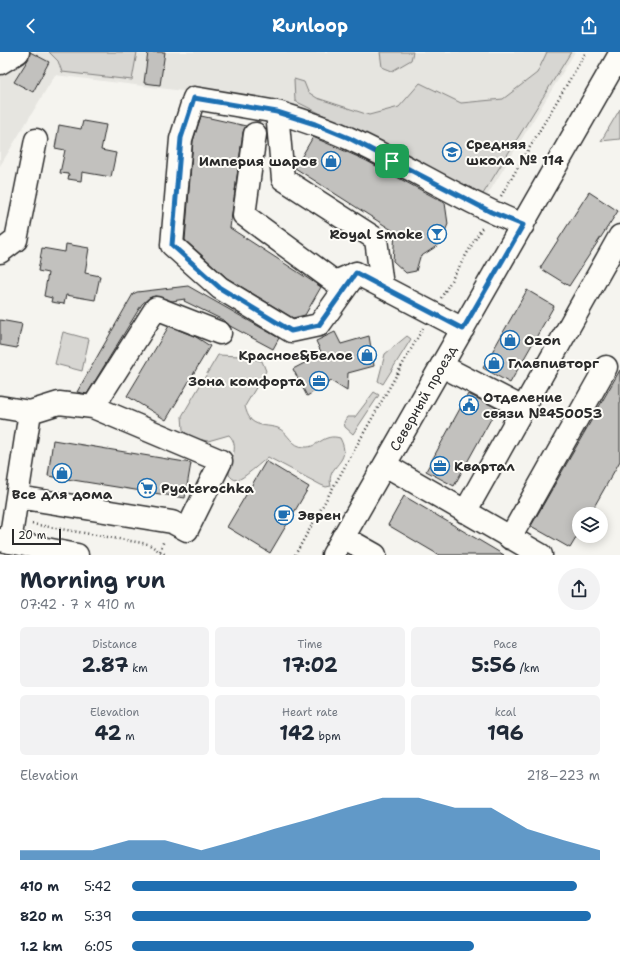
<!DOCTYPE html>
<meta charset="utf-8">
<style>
body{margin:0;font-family:"Shantell Sans",sans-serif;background:#f2f2f3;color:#1f2937;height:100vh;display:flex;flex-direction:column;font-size:15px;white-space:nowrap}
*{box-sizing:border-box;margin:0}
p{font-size:13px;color:#747a83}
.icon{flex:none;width:22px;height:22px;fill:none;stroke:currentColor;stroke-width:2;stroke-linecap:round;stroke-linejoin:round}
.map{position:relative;height:503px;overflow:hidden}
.side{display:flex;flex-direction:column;background:#fff;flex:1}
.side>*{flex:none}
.tools{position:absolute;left:572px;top:455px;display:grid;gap:8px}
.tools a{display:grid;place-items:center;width:36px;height:36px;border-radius:50%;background:#fff;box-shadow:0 2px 10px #0003;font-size:20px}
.scale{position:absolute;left:12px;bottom:10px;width:49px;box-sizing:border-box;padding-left:4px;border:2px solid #2b2b2b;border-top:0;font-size:11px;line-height:14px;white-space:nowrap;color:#2b2b2b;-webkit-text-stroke:3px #fdfcf7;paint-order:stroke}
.pin{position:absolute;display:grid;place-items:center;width:34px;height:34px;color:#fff;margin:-17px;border-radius:8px;box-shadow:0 2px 6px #0006}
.round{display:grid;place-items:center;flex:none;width:42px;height:42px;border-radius:21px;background:#f2f2f3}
.overview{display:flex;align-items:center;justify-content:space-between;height:68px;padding:0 20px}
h1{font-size:22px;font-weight:700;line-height:30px}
.stats{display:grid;grid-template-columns:repeat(3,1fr);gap:6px;height:68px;padding:4px 20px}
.stats div{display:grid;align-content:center;border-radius:6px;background:#f2f2f3;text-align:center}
.stats b{font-size:20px;font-weight:700}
.stats small{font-size:11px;font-weight:400}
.stats p{font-size:11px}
.chart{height:112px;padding:8px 20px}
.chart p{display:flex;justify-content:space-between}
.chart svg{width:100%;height:72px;margin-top:4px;fill:#1f6fb2;opacity:.7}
ul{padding:0 20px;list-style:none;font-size:13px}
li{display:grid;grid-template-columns:64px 48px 1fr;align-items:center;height:30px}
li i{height:10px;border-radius:5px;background:#1f6fb2}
header{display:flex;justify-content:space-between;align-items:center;height:52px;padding:0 20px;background:#1f6fb2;color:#fff;font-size:18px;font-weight:700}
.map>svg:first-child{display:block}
.built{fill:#e6e5e0}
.green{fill:#d7d6d2;stroke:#81807e}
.building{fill:#c2c1be;stroke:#2b2b2b}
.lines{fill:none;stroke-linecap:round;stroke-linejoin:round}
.minor-casing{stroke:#2b2b2b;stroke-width:25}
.major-casing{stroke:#2b2b2b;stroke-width:25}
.path{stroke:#2b2b2b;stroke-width:2.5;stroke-dasharray:1 3;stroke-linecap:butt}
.minor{stroke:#fdfcf7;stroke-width:22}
.major{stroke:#fdfcf7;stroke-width:22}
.route-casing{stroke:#fff;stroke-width:8}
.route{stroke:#1f6fb2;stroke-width:5}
.labels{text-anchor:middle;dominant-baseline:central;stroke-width:4;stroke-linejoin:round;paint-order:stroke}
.poi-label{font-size:14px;font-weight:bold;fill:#2b2b2b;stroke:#fdfcf7;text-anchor:start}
.street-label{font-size:14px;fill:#2b2b2b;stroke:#fdfcf7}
</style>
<header><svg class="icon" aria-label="back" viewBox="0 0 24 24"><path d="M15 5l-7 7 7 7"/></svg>Runloop<svg class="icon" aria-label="share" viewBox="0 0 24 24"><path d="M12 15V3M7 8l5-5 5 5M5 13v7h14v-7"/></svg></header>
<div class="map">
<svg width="620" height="503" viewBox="0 0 620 503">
<rect width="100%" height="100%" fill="#f5f4ef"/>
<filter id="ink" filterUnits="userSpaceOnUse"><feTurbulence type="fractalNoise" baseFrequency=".025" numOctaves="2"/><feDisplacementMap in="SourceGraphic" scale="8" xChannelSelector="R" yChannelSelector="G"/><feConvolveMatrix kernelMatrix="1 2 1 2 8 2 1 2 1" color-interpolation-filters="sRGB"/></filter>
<g filter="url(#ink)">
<path class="built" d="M0,0h575l-90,147 -189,-94 -241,-30 -55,91z"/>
<path class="green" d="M49,0h88l-5,28 -70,-8 -4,-11z
M380,0h33l-2,8 -19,11 -10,-4z
M547,0h24l-88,142 -188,-93 -1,-22 10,3 4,10 9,6 52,17 30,-8 21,-24 41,20 42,-4 34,-26z
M620,57v30l-19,2z
M63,280l26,7 -7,32 -27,-7z
M407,284l4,3 -28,45 -5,-3 7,-27z
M218,303l22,1 22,5 4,10 -21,35c1,5 3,10 6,14 8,7 18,5 27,8 11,5 13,19 27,19 13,1 18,-14 35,-9 14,26 -15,26 -9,48l-5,1 -5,-2 -53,-28c-5,4 -26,23 -31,23 -4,0 -6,-3 -8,-5 0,-14 12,-28 0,-40l-21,6 -11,-2 -10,-5 -4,-4 -1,-14z
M374,340l5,3 -26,39 -8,-7 -1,-5 3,-5h8z"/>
<path class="building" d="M30,0l19,10 -16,30 -19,-10 15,-24z
M148,0h17l-5,33 -16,-2z
M201,64l45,10 -3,6 -13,96 91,59 -16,28 -12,3 -66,-40 -42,-38 8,-99z
M83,69l23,4 -5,25 15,3 -5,24 -29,-5 -1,9 -13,-2 1,-5 -9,-1 5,-23 -10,-2 4,-23 22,4z
M313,85l52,23 80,43 3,21 -8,20 -20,13 -4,14 -10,2 -13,-12 2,-29 -100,-64z
M589,140l29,19 -49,75 -29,-18z
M66,192l23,4 -4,25 15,3 -5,24 -29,-5 -2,9 -13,-2 1,-4 -8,-2 4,-23 -10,-2 4,-23 23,4z
M188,234l91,52 -6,11 -43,-23 -5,-5 -41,-20 1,-2 -13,2 -17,-5 -6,2 -7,6 -55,90 -10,-2 56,-98 4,-2z
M527,238l27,16 -44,77 -27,-15z
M0,268l22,4 -5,24 -17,-3z
M169,274l27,11 14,9 -44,74 -39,-24z
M335,280l6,12 28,-8 5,30 -26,7 -1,18 -16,-10 -24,15 -14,-27 29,-15 -6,-13z
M620,318v91l-30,53h-11v19l-9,15 -39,-22z
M468,342l29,14 -43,78 -28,-15z
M53,388l138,23 -6,35 -137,-22z
M266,409l43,26 -39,66 -43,-26z
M404,444l17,10 83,49h-65l-51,-30z"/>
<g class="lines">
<g class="minor-casing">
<path id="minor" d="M0,11l18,-11
M277,60c24,8 48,15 71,26 60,27 114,63 175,87
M255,82l-11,81 91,67 21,-9 107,56
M0,200l16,-12 20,-100
M356,221l-37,52 -28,6 -71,-43 -48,-43 9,-106 13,-41 83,14 6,67 93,60 6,47
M442,314l81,42
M0,355l30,5 -20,130
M30,360l29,-9 34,4 63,-99 64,25
M385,413l156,90
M18,445l154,25 15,8 34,-69 -128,-54
M465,460l155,-276
M343,485l32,18
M510,486l96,-171
M333,503l287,-501"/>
</g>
<g class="major-casing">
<path id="major" d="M0,488l77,15"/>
</g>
<path class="path" d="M501,144l85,-144
M441,246l42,-72
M32,472l116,20 18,11
M160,499l4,-11
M295,503l128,-227"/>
<use href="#minor" class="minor"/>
<use href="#major" class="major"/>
</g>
</g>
<g class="lines" filter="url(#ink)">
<g class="route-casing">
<path id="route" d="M194,46l83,14 38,12 34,14 142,74 32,13 -60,104 -107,-56 -37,52 -28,6 -71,-43 -48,-43 9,-107z"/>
</g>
<use href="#route" class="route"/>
</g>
<defs>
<g id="school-ring" transform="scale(1)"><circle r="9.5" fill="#fdfcf7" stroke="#1f6fb2" stroke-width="1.5"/><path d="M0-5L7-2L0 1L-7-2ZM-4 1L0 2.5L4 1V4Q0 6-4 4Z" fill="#1f6fb2"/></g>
<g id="shop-ring" transform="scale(1)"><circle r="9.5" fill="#fdfcf7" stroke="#1f6fb2" stroke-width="1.5"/><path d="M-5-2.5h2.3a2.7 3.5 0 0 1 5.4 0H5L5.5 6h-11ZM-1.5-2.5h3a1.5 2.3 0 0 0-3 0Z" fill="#1f6fb2"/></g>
<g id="bar-ring" transform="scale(1)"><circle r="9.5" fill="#fdfcf7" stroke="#1f6fb2" stroke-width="1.5"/><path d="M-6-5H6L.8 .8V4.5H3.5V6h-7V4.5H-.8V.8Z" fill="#1f6fb2"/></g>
<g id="office-ring" transform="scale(1)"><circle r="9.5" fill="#fdfcf7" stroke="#1f6fb2" stroke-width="1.5"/><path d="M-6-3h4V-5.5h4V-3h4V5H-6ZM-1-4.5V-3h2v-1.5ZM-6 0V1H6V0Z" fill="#1f6fb2"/></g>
<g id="civic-ring" transform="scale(1)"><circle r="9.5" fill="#fdfcf7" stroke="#1f6fb2" stroke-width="1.5"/><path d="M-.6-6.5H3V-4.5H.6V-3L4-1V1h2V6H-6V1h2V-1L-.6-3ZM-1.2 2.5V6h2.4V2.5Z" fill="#1f6fb2"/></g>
<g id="supermarket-ring" transform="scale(1)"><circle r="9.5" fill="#fdfcf7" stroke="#1f6fb2" stroke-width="1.5"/><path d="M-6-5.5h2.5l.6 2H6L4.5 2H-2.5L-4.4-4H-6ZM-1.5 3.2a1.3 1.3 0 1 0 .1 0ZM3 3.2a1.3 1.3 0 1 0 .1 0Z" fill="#1f6fb2"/></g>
<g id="cafe-ring" transform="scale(1)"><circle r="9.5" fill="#fdfcf7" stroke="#1f6fb2" stroke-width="1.5"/><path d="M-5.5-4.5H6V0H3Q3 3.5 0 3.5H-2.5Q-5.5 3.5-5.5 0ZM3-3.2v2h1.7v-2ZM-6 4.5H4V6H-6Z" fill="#1f6fb2"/></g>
</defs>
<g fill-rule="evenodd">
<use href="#school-ring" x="452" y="100"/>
<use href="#shop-ring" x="331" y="109"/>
<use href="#bar-ring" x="437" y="182"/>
<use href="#shop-ring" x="510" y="288"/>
<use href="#shop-ring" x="367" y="303"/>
<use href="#shop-ring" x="494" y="311"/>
<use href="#office-ring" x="319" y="329"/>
<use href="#civic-ring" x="469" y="353"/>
<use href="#office-ring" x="440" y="414"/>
<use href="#shop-ring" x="62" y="421"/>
<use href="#supermarket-ring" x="147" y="436"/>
<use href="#cafe-ring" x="284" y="463"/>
</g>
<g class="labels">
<g class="poi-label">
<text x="466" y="92">Средняя<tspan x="466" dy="16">школа № 114</tspan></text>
<text x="317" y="109" text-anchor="end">Империя шаров</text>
<text x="423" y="182" text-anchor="end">Royal Smoke</text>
<text x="524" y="288">Ozon</text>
<text x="353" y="303" text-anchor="end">Красное&amp;Белое</text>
<text x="508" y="311">Главпивторг</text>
<text x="305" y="329" text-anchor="end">Зона комфорта</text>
<text x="483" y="345">Отделение<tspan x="483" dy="16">связи №450053</tspan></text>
<text x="454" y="414">Квартал</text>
<text x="161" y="436">Pyaterochka</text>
<text x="62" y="442" text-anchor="middle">Все для дома</text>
<text x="298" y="463">Эврен</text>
</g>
<g class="street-label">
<text transform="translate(423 346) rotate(-60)">Северный проезд</text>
</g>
</g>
</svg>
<div class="tools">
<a><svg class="icon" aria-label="layers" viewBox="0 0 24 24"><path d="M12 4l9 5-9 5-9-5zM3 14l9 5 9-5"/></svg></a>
</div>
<div class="scale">20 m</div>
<div class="pin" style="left:392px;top:109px;background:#1e9e55"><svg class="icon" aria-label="arrive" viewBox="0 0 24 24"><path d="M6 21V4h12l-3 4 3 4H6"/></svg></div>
</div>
<section class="side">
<div class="overview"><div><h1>Morning run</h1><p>07:42 · 7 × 410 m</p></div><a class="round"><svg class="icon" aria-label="share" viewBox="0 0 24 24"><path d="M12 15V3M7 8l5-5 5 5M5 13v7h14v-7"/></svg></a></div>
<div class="stats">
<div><p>Distance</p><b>2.87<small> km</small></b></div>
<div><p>Time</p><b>17:02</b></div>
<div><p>Pace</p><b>5:56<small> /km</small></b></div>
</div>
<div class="stats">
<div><p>Elevation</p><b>42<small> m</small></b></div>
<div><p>Heart rate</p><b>142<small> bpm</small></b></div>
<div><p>kcal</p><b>196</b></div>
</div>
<div class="chart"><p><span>Elevation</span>218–223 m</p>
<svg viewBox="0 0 160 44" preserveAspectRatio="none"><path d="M0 44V38L10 38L20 38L30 32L40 32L50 38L60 32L70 25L80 19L90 12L100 6L110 6L120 12L130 12L140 25L150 32L160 38V44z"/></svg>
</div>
<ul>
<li><b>410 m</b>5:42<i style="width:95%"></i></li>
<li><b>820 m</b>5:39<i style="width:98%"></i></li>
<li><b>1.2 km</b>6:05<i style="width:73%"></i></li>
</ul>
</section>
